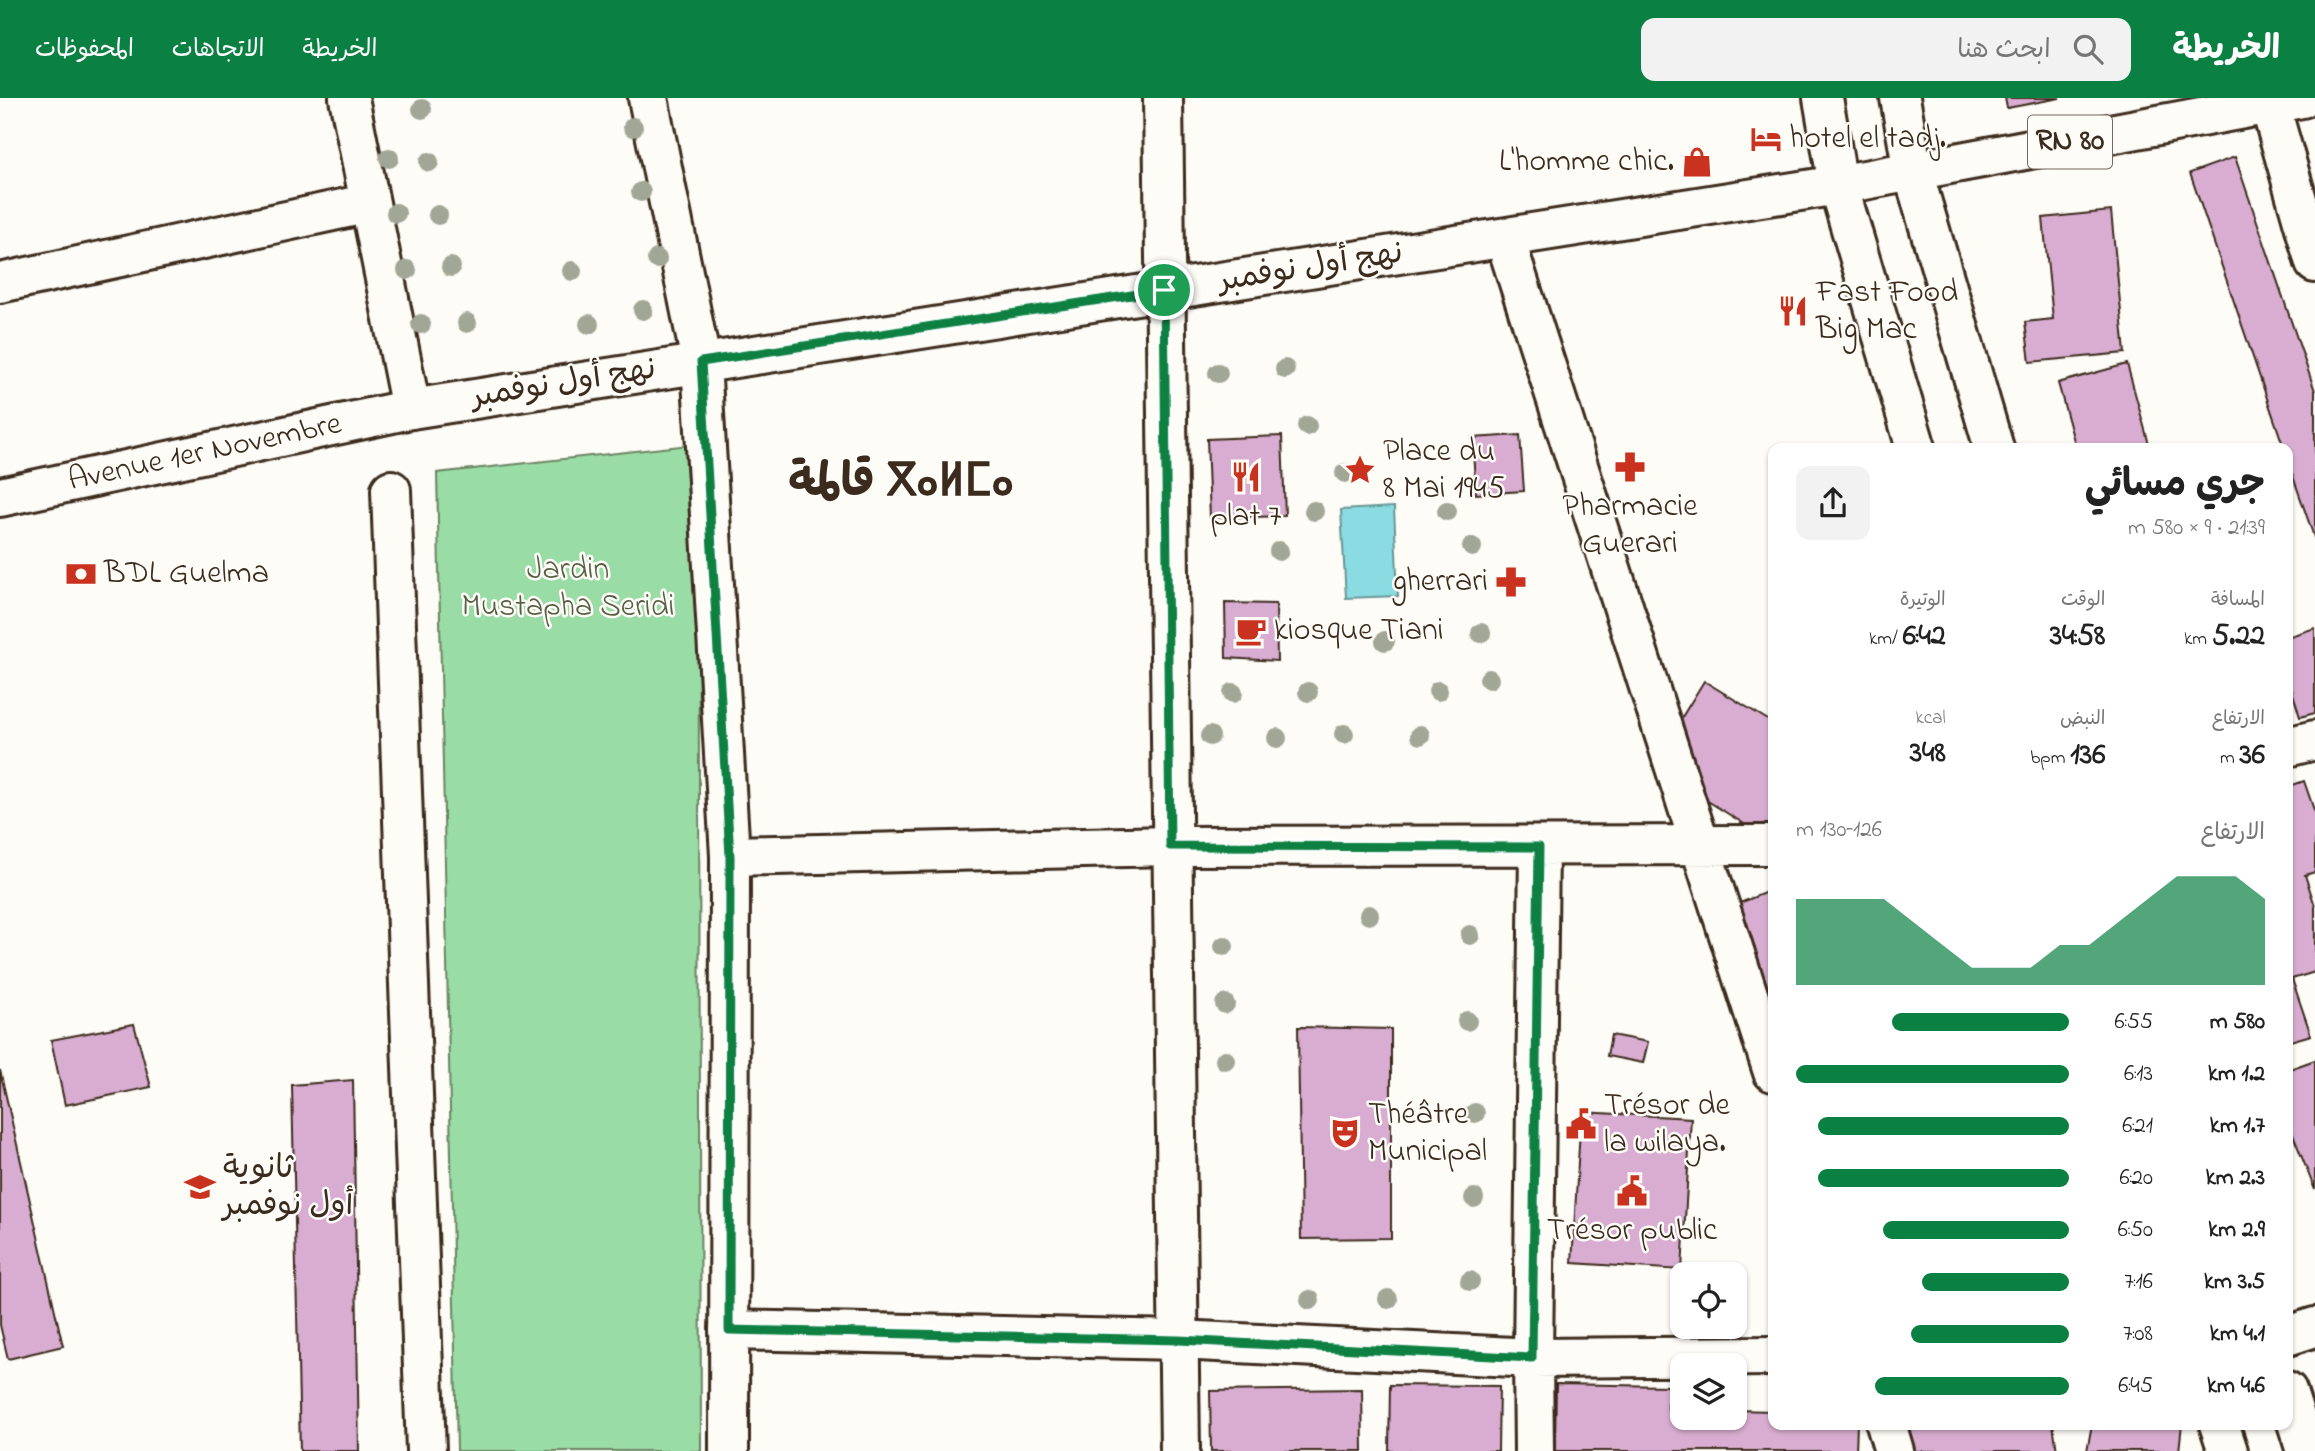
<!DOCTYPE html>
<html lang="ar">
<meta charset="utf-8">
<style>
body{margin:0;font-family:"Indie Flower","Playpen Sans Arabic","Noto Sans Tifinagh",sans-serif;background:#f2f2f2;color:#222;direction:rtl;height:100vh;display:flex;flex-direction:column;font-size:26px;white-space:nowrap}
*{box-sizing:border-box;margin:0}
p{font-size:23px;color:#767676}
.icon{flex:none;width:38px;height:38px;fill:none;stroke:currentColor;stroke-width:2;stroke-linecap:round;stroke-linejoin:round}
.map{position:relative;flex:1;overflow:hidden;direction:ltr}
.side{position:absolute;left:1768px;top:345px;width:525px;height:987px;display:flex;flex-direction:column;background:#fff;border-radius:14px;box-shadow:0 2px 5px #0004;direction:rtl}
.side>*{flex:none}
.tools{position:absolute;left:1670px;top:1164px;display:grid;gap:14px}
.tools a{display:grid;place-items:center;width:77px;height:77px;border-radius:14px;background:#fff;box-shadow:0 2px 5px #0004;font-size:35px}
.pin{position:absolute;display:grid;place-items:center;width:60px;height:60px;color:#fff;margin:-30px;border:4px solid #fff;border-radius:50%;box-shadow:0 2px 7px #0007}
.round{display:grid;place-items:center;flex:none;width:74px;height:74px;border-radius:14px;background:#f2f2f2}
.headline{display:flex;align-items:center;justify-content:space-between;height:119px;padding:0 28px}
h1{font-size:38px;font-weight:700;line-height:52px}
.figures{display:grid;grid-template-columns:repeat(3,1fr);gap:10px;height:119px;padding:7px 28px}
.figures div{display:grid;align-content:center}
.figures b{font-size:30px;font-weight:700}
.figures small{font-size:19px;font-weight:400}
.figures p{font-size:19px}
.chart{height:196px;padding:14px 28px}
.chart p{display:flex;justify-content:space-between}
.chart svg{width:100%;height:126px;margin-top:7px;fill:#0b8043;opacity:.7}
ul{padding:0 28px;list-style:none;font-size:23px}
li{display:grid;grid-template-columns:112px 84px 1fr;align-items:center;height:52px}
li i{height:18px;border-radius:9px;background:#0b8043}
header{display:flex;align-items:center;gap:42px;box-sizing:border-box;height:98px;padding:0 35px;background:#0b8043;color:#fff}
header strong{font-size:33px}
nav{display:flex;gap:38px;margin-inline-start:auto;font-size:24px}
.search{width:490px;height:63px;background:#f2f2f2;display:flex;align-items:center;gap:18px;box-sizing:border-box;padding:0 24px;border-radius:14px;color:#767676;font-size:26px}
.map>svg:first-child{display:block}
.green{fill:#9adca6;stroke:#6a8362;stroke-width:2}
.water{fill:#8adce2;stroke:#6a9594;stroke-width:2}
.building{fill:#d9add1;stroke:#3b2a1e;stroke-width:2}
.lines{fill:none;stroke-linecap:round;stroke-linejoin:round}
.minor-casing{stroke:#3b2a1e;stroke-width:44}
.major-casing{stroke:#3b2a1e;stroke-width:44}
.minor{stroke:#fdfcf7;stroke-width:38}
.major{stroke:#fdfcf7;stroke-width:38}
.tree{fill:#a2a696}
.route-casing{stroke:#fff;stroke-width:14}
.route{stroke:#0b8043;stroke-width:9}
.labels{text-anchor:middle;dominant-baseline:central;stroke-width:5;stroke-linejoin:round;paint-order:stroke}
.shield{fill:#fdfcf7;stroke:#75695f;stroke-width:2}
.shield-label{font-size:30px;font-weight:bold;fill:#3b2a1e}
.poi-label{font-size:32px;fill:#3b2a1e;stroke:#fdfcf7;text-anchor:start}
.street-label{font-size:32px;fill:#3b2a1e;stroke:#fdfcf7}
.park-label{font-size:32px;fill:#585f47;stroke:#fdfcf7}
.town-label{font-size:46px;font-weight:bold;fill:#3b2a1e;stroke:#fdfcf7}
</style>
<header>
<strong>الخريطة</strong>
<div class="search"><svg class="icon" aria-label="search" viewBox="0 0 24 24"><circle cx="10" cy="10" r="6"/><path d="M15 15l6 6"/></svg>ابحث هنا</div>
<nav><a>الخريطة</a><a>الاتجاهات</a><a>المحفوظات</a></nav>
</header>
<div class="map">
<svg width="2315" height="1353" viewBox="0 0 2315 1353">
<rect width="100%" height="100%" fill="#fdfcf7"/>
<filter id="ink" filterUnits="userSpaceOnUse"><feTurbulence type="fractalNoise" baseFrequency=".0143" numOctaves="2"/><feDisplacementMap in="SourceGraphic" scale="14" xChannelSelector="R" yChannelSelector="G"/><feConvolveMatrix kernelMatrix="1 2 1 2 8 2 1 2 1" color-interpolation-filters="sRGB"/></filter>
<g filter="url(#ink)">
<path class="green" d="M698,346l3,1007h-244l-20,-978z"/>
<path class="water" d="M1394,409l4,89 -52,2 -5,-88z"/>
<path class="building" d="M2005,0h55l-53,10z
M2235,59l80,234v149l-28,-81v-11h-3l-94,-275z
M2111,113l14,142 -95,9 -5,-40 28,-3 -10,-101z
M2127,266l23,84h-74l-18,-65z
M1520,337l4,56 -48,3 -4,-56z
M1282,338l3,80 -75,2 -3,-79z
M1225,505l51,1 1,57 -51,-3z
M2315,530v85l-15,4 -13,-43v-37z
M1704,583l69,42v119l-121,-76z
M2304,683l11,32v59l-10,3 10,31v66l-23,7 19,56 -24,7v-255z
M1769,793l4,10v93l-6,3 -37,-90z
M134,926l17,63 -86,18 -14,-65z
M1298,929l93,2v209l-90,1z
M1611,937l37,7 -5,21 -36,-7z
M2315,962v130l-28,-70v-50z
M0,972l63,276 -55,13 -8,-34z
M353,982l6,371h-59l-8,-366z
M1581,1014l110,6 -9,152 -110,-7z
M1734,1177h5l-1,52 -27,-1h23z
M1556,1286l112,2v23h14v9h52v-8l39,1v13h84l-1,27h-301z
M1390,1287l109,1 -1,65h-109z
M1362,1291l1,62h-152l-1,-60z
M1907,1326h146l4,27h-147z
M2092,1326h90l-3,27h-92z"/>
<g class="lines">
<g class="minor-casing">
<path id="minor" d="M349,0l62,311
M648,0l53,264
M1823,0l15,87
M1900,0l13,74
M2268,0l47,165
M1505,141l268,833
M0,185l370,-80
M391,392l35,961
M2287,649l28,-7
M730,758l440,-10 603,-1
M729,1232l450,10 354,18 240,-2
M2287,1238l28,-9
M1886,1326l8,27
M1534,1353l-1,-93 6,-511"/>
</g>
<g class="major-casing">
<path id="major" d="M1163,0l17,1353
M1913,74l81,276
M1838,87l78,263
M701,264l29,494 -1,595
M0,399l411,-88 1427,-224 464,-87
M2287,1293l19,60
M2219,1326l9,27"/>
</g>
<use href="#minor" class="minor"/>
<use href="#major" class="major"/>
</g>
<g class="tree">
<circle cx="422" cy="11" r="10"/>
<circle cx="633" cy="29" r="10"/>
<circle cx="389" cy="60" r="10"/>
<circle cx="429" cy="64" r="10"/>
<circle cx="641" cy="94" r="10"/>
<circle cx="396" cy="115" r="10"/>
<circle cx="438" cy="117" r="10"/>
<circle cx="657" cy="161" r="10"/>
<circle cx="451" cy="169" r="10"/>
<circle cx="407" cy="172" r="10"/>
<circle cx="572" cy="173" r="10"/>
<circle cx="643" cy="212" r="10"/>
<circle cx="467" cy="225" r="10"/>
<circle cx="421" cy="226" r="10"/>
<circle cx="589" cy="226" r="10"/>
<circle cx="1285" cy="271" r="10"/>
<circle cx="1218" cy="275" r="10"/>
<circle cx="1307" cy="328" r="10"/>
<circle cx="1345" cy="375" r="10"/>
<circle cx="1314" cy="413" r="10"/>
<circle cx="1447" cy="413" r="10"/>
<circle cx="1472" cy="449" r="10"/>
<circle cx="1279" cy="453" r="10"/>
<circle cx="1481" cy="535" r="10"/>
<circle cx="1385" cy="543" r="10"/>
<circle cx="1489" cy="581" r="10"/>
<circle cx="1438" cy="593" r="10"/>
<circle cx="1308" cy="594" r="10"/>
<circle cx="1233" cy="595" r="10"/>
<circle cx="1344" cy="636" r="10"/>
<circle cx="1420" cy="637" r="10"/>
<circle cx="1210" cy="638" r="10"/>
<circle cx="1277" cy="640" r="10"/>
<circle cx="1369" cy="817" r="10"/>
<circle cx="1470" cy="837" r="10"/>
<circle cx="1224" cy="848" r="10"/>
<circle cx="1225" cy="906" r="10"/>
<circle cx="1467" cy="923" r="10"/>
<circle cx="1225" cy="962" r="10"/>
<circle cx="1475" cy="1015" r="10"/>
<circle cx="1474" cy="1100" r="10"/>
<circle cx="1470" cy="1183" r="10"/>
<circle cx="1388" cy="1201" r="10"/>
<circle cx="1310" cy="1202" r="10"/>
</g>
</g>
<g class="lines" filter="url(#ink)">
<g class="route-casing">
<path id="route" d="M1164,192l6,556 369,1 -7,511 -353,-18 -450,-10 1,-474 -29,-494z"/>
</g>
<use href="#route" class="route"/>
</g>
<defs>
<g id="hotel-bare" transform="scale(2.415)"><path d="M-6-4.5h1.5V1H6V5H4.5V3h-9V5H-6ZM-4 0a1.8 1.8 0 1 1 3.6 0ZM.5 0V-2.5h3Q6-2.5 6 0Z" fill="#c8321e" stroke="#fdfcf7" stroke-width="2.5" paint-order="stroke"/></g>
<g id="shop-bare" transform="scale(2.415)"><path d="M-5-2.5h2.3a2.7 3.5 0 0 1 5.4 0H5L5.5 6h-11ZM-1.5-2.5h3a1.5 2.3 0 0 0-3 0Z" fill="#c8321e" stroke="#fdfcf7" stroke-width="2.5" paint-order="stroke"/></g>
<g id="restaurant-bare" transform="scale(2.415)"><path d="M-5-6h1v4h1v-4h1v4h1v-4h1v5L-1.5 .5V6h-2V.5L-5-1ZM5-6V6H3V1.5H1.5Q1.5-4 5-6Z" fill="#c8321e" stroke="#fdfcf7" stroke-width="2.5" paint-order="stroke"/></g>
<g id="pharmacy-bare" transform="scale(2.415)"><path d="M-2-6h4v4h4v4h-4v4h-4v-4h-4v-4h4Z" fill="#c8321e" stroke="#fdfcf7" stroke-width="2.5" paint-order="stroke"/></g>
<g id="sight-bare" transform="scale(2.415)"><path d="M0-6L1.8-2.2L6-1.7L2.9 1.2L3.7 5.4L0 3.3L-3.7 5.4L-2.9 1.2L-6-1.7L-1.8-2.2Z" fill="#c8321e" stroke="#fdfcf7" stroke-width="2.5" paint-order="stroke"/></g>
<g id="bank-bare" transform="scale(2.415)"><path d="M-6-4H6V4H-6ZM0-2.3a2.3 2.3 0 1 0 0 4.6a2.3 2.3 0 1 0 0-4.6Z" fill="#c8321e" stroke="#fdfcf7" stroke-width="2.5" paint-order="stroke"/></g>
<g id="cafe-bare" transform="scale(2.415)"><path d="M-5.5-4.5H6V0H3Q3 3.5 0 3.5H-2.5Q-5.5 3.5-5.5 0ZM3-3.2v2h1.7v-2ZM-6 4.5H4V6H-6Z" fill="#c8321e" stroke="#fdfcf7" stroke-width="2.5" paint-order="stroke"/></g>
<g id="civic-bare" transform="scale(2.415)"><path d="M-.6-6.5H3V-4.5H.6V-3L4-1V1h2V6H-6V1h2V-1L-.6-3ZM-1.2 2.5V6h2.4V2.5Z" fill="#c8321e" stroke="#fdfcf7" stroke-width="2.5" paint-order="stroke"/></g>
<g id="theatre-bare" transform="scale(2.415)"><path d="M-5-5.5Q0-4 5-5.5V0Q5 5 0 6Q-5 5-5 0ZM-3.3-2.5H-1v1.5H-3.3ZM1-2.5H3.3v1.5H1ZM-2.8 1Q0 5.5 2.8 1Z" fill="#c8321e" stroke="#fdfcf7" stroke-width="2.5" paint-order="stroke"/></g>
<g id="school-bare" transform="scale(2.415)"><path d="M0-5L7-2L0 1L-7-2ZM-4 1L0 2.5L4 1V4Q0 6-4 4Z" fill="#c8321e" stroke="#fdfcf7" stroke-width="2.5" paint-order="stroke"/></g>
</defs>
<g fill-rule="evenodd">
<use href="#hotel-bare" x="1766" y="41"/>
<use href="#shop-bare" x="1697" y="64"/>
<use href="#restaurant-bare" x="1793" y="213"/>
<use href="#pharmacy-bare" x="1630" y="369"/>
<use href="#sight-bare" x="1360" y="372"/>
<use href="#restaurant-bare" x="1246" y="379"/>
<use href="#bank-bare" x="81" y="476"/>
<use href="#pharmacy-bare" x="1511" y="484"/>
<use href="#cafe-bare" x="1251" y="533"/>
<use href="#civic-bare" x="1581" y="1026"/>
<use href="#theatre-bare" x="1345" y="1035"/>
<use href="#school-bare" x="200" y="1089"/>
<use href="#civic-bare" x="1632" y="1093"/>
</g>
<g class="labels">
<rect class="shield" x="2028" y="17.5" width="84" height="53" rx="5"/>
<g class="shield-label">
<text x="2070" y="44">RN 80</text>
</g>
<g class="poi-label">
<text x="1789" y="41">hotel el tadj.</text>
<text x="1674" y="64" text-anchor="end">L'homme chic.</text>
<text x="1816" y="195">Fast Food<tspan x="1816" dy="37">Big Mac</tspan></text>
<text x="1383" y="354">Place du<tspan x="1383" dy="37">8 Mai 1945</tspan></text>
<text x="1630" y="409" text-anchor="middle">Pharmacie<tspan x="1630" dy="37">Guerari</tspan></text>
<text x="1246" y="419" text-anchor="middle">plat 7</text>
<text x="104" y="476">BDL Guelma</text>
<text x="1488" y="484" text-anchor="end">gherrari</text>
<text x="1274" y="533">kiosque Tiani</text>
<text x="1604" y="1008">Trésor de<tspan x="1604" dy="37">la wilaya.</tspan></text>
<text x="1368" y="1017">Théâtre<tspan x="1368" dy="37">Municipal</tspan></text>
<text x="223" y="1071">ثانوية<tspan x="223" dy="37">أول نوفمبر</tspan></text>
<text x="1632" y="1133" text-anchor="middle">Trésor public</text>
</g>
<g class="street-label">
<text transform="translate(1311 170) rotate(-9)">نهج أول نوفمبر</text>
<text transform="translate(564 286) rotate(-9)">نهج أول نوفمبر</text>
<text transform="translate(205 355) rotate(-12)">Avenue 1er Novembre</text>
</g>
<g class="park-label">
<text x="568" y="472">Jardin<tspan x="568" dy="37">Mustapha Seridi</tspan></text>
</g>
<g class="town-label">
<text x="901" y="385">قالمة ⴳⴰⵍⵎⴰ</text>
</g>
</g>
</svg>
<div class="tools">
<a><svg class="icon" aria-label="locate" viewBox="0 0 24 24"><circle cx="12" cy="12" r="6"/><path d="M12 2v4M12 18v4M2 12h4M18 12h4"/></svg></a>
<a><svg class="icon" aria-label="layers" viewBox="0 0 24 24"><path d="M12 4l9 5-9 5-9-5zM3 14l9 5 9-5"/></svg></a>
</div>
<div class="pin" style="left:1164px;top:192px;background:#1e9e55"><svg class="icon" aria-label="arrive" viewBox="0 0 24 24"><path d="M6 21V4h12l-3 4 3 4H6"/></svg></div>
<section class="side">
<div class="headline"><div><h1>جري مسائي</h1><p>21:39 · 9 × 580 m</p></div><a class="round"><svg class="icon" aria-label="share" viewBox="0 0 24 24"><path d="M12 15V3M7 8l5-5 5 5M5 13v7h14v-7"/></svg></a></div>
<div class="figures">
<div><p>المسافة</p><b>5.22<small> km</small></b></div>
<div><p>الوقت</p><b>34:58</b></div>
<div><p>الوتيرة</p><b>6:42<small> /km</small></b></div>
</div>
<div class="figures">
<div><p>الارتفاع</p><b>36<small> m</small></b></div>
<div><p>النبض</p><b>136<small> bpm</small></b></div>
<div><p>kcal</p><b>348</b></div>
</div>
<div class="chart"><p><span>الارتفاع</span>126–130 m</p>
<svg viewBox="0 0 160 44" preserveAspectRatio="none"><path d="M0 44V14L10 14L20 14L30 14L40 22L50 30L60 38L70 38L80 38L90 30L100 30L110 22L120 14L130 6L140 6L150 6L160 14V44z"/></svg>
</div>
<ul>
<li><b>580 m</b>6:55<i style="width:65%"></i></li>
<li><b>1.2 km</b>6:13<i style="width:100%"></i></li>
<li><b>1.7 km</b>6:21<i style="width:92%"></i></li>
<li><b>2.3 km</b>6:20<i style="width:92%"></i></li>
<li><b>2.9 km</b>6:50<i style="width:68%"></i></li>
<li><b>3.5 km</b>7:16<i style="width:54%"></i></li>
<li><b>4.1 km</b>7:08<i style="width:58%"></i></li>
<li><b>4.6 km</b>6:45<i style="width:71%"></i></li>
</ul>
</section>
</div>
